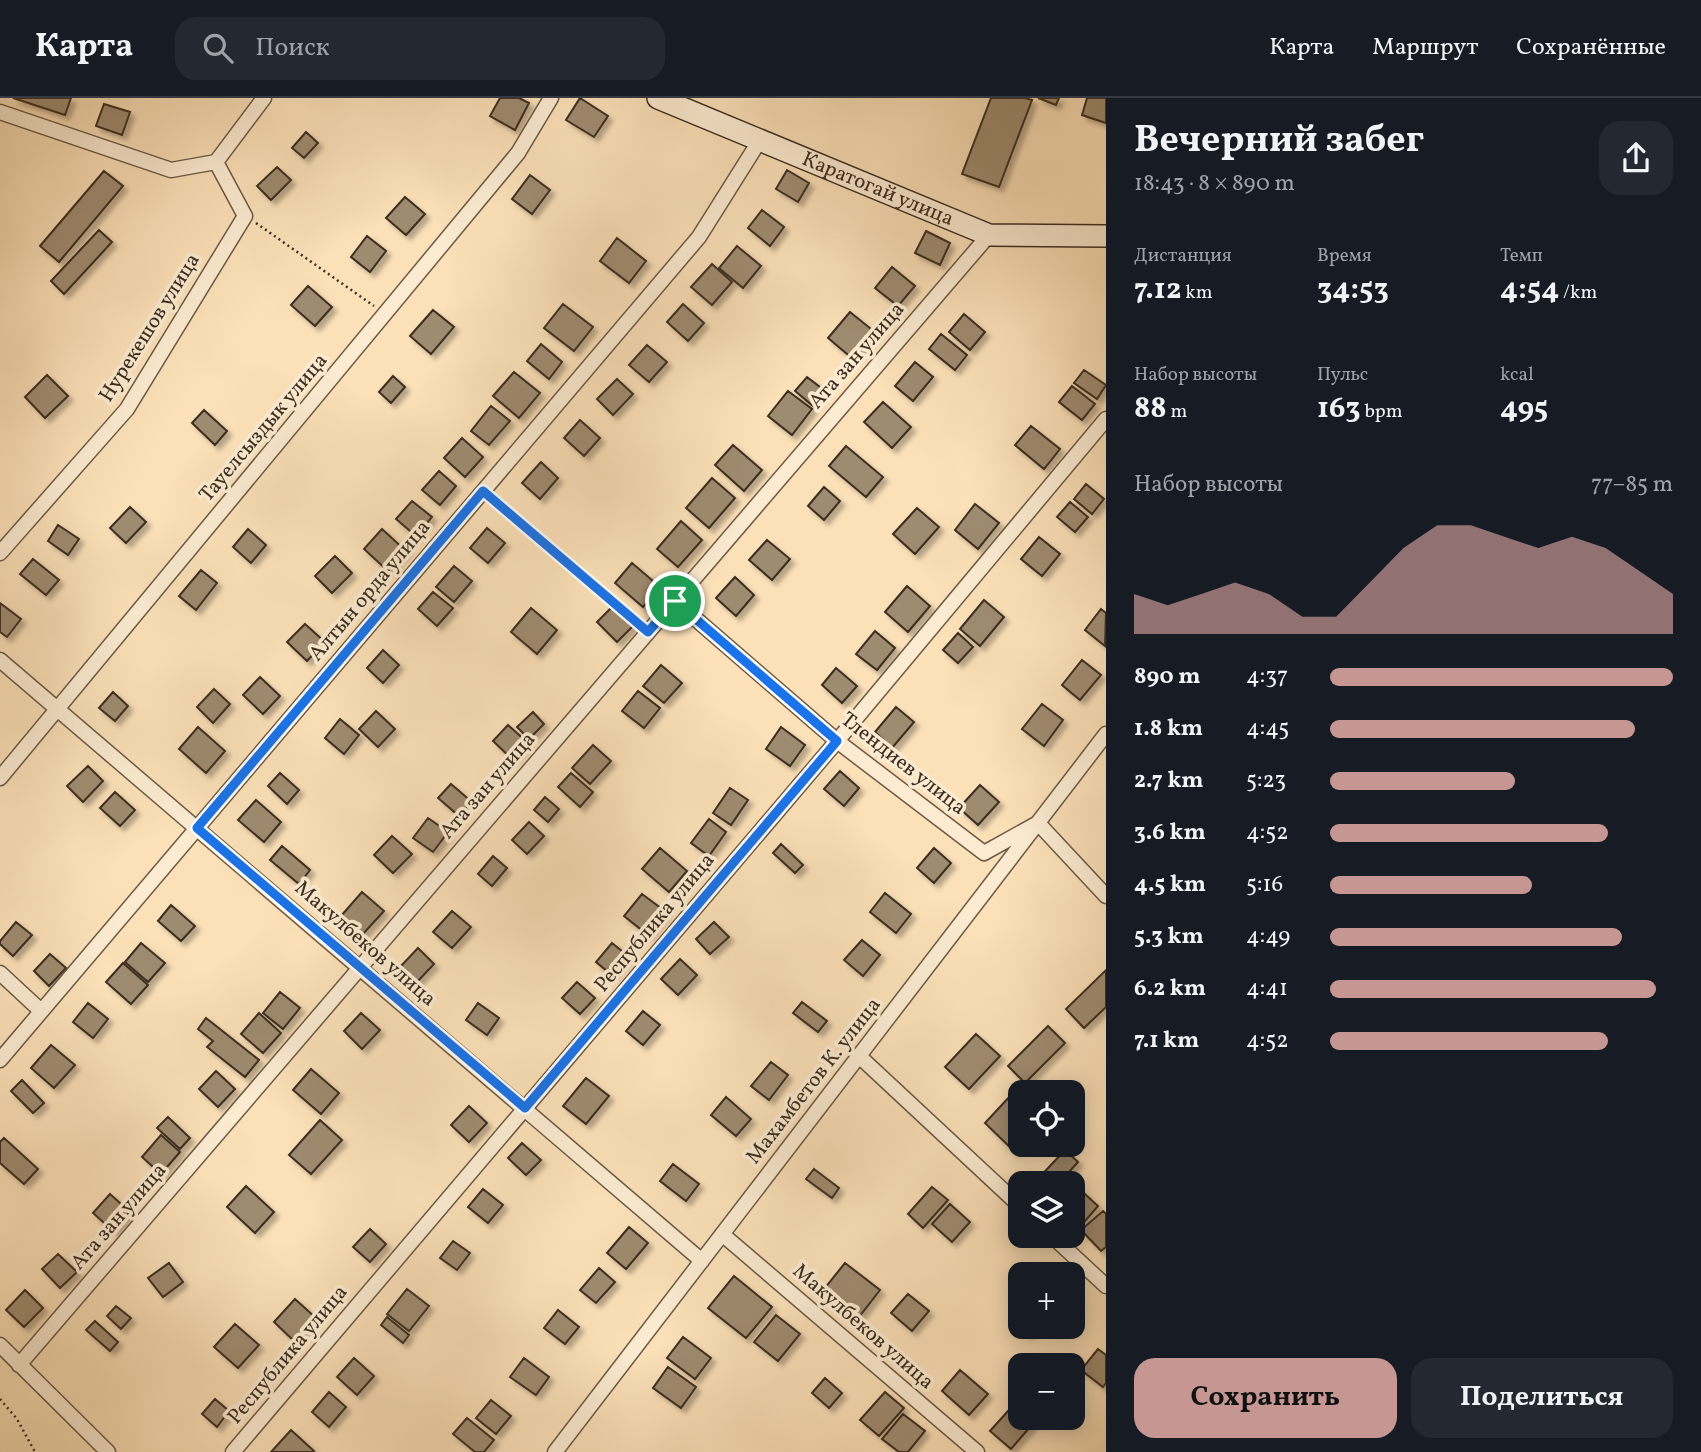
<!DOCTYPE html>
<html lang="ru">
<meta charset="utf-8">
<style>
body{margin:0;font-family:Vollkorn,serif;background:#242831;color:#f1f3f6;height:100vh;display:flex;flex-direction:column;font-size:26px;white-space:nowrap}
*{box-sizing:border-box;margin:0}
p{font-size:23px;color:#9ea1a6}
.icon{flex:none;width:38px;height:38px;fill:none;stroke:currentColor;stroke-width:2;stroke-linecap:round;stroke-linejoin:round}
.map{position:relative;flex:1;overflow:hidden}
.panel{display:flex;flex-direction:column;background:#171b24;width:595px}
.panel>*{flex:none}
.controls{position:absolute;left:1008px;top:982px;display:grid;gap:14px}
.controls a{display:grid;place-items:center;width:77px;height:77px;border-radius:14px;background:#171b24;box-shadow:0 4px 18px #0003;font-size:35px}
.pin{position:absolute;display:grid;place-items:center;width:60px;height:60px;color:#fff;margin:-30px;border:4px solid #fff;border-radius:50%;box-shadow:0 2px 7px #0007}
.round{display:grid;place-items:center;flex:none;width:74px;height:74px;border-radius:21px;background:#242831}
.overview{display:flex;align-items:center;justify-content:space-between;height:119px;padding:0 28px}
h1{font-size:38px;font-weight:700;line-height:52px}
.figures{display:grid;grid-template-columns:repeat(3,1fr);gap:10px;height:119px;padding:7px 28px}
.figures div{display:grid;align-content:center}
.figures b{font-size:30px;font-weight:700}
.figures small{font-size:19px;font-weight:400}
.figures p{font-size:19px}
.chart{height:196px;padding:14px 28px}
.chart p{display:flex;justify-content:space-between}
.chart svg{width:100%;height:126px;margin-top:7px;fill:#c59692;opacity:.7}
.action{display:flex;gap:14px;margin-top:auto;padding:14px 28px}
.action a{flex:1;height:80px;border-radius:21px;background:#c59692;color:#111;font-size:28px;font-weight:700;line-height:80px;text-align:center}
.action a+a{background:#242831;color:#f1f3f6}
ul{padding:0 28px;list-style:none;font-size:23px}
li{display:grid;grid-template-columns:112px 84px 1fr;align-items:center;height:52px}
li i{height:18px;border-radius:9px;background:#c59692}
header{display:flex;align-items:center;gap:42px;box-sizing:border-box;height:98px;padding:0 35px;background:#171b24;border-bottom:2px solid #363941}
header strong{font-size:33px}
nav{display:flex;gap:38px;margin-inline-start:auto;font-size:24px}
.search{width:490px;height:63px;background:#242831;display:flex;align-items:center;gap:18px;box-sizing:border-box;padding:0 24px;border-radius:21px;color:#9ea1a6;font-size:26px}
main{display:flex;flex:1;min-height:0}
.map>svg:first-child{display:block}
.building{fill:#9f8b6f;stroke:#3c2e20;stroke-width:2;filter:url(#shadow)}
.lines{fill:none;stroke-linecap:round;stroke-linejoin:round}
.street-casing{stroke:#6c5a46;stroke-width:17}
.secondary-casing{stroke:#3c2e20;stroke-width:24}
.path{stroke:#3c2e20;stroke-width:2.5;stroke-dasharray:2 3.5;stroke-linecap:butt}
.street{stroke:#fcebd1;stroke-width:14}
.secondary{stroke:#fcebd1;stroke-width:21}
.route-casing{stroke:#fff;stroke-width:14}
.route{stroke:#1a73e8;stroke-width:9}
.labels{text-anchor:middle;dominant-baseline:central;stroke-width:7;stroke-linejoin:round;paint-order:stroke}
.street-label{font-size:21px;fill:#3c2e20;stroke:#fcebd1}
</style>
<header>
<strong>Карта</strong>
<div class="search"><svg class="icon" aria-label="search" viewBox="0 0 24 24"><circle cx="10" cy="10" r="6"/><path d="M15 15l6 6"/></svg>Поиск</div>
<nav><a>Карта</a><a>Маршрут</a><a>Сохранённые</a></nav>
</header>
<main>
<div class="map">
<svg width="1106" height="1354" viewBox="0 0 1106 1354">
<defs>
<filter id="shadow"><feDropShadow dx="4.5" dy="4.5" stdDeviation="2" flood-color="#0004"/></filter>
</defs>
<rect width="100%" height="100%" fill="#fbe0b8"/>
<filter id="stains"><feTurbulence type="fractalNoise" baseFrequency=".00286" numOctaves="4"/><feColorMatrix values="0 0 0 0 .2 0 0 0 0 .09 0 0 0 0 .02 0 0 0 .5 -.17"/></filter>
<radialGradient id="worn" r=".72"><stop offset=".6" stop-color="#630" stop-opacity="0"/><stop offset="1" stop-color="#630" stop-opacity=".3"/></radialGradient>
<path class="building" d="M13,0h58l-6,17z
M500,0h19l10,5 -14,27 -25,-14z
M580,0l28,18 -14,21 -28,-17z
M991,0h34l7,2 -33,87 -37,-13z
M1038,0h21l-3,7z
M1087,0h19v25l-24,-8z
M104,6l26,8 -8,23 -26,-9z
M306,34l12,11 -14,15 -12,-10z
M277,69l14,13 -20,20 -14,-14z
M787,72l22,13 -11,19 -22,-13z
M104,73l19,15 -64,76 -19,-16z
M530,77l20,15 -18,24 -20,-15z
M405,99l20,17 -19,21 -20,-17z
M762,112l22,17 -14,19 -22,-18z
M99,132l13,12 -48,52 -13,-13z
M926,133l24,12 -10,22 -25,-12z
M367,138l19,15 -16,21 -19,-15z
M617,140l29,23 -17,22 -29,-22z
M737,148l24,20 -18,22 -24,-20z
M712,166l20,18 -20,23 -21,-18z
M892,169l23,19 -17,20 -23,-18z
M308,188l24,21 -17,19 -24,-21z
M563,206l30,23 -19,24 -30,-23z
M683,206l21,19 -16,18 -21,-19z
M433,212l21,17 -23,27 -21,-18z
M850,214l26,21 -23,26 -25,-21z
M964,216l21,18 -15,18 -21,-18z
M941,236l26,21 -12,15 -26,-21z
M541,246l21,18 -13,17 -22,-18z
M647,247l20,17 -18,20 -20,-17z
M915,264l18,15 -20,24 -18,-15z
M1084,272l22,15 -9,14 -23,-16z
M514,274l26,21 -21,25 -26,-22z
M47,277l21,21 -23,22 -20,-21z
M393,278l12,11 -14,16 -12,-11z
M807,279l18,14 -12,15 -18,-15z
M617,281l16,15 -20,21 -16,-16z
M1072,288l23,18 -13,16 -23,-18z
M788,293l24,18 -20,26 -24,-19z
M883,304l28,25 -19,21 -28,-26z
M491,308l19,15 -21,24 -18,-14z
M204,312l23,21 -12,14 -23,-22z
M580,322l20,18 -16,18 -20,-18z
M1031,328l29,23 -16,20 -29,-24z
M462,340l21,19 -18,20 -21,-19z
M733,347l29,25 -18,21 -29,-26z
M846,348l37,31 -17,20 -37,-31z
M541,364l17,16 -18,21 -18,-16z
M439,373l17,15 -16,19 -18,-15z
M712,380l23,20 -26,30 -23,-20z
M1086,386l18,15 -12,15 -18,-15z
M824,389l16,14 -16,19 -16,-14z
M412,403l20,16 -16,19 -20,-17z
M1070,404l18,15 -13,15 -18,-15z
M975,406l24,19 -21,26 -23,-19z
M130,409l16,15 -20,21 -16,-15z
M917,410l22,19 -24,27 -22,-20z
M681,423l21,19 -24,27 -21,-18z
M58,427l21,14 -11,16 -20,-14z
M487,430l18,15 -17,20 -18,-15z
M248,431l18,16 -15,18 -18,-16z
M382,431l24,22 -18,20 -24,-22z
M1039,439l21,17 -18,22 -21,-17z
M767,442l23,19 -18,21 -23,-20z
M335,458l17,17 -20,20 -17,-17z
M33,461l26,21 -13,15 -26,-21z
M632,465l28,24 -17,20 -28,-24z
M454,468l18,15 -18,21 -18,-15z
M201,472l16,13 -21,27 -17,-14z
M735,479l19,18 -18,21 -20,-18z
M907,488l23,20 -22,26 -23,-20z
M433,494l20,16 -16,18 -19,-17z
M984,502l20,17 -24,29 -20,-17z
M0,505l21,16 -14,18 -7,-5z
M614,507l20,20 -17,17 -20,-20z
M531,510l26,22 -20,24 -26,-22z
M1101,511l5,4 -1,33 -20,-16z
M305,526l20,18 -18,19 -20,-19z
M875,533l20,17 -18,22 -21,-16z
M958,535l15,14 -15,16 -15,-13z
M383,552l16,15 -16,18 -16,-15z
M1082,562l19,15 -21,25 -18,-15z
M661,567l21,18 -18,20 -21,-17z
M836,570l21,18 -15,17 -20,-18z
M260,579l20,19 -17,18 -20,-19z
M214,591l16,15 -17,19 -16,-16z
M638,593l22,17 -16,20 -22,-17z
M113,594l15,14 -13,15 -16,-13z
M1042,606l21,16 -19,26 -22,-17z
M896,609l18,15 -22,26 -17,-16z
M376,613l19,18 -17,18 -19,-18z
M533,614l11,12 -15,15 -12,-12z
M340,621l19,16 -15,19 -19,-16z
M508,627l20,18 -16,16 -19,-18z
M198,629l27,24 -19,22 -27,-24z
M781,629l24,18 -15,21 -24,-17z
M593,647l18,16 -21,23 -18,-16z
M88,668l15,15 -20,21 -16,-16z
M840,673l19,17 -15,18 -20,-17z
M280,675l19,17 -12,14 -19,-18z
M571,675l22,19 -13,15 -22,-20z
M451,686l21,18 -13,14 -21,-18z
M980,687l19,17 -21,23 -19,-17z
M730,690l18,12 -17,25 -18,-12z
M115,694l20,18 -15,16 -20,-18z
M545,699l14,12 -11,13 -14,-12z
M256,702l25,22 -17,20 -26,-22z
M428,720l20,14 -15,20 -20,-14z
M709,721l17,13 -17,24 -18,-13z
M529,724l15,14 -17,18 -15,-14z
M392,738l20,18 -19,19 -19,-18z
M781,746l22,21 -8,8 -22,-20z
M282,748l28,24 -11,14 -29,-24z
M660,750l27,23 -18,21 -27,-23z
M934,750l17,15 -17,20 -17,-15z
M493,758l14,12 -15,18 -14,-12z
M362,794l22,19 -22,24 -21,-19z
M885,795l26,21 -15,19 -26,-21z
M642,796l24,18 -18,23 -24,-19z
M171,807l24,21 -14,15 -23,-20z
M452,813l19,16 -19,21 -19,-16z
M16,824l16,13 -19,21 -13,-12v-3z
M714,824l15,15 -19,17 -14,-15z
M862,842l18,15 -17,21 -19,-16z
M141,845l24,20 -17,19 -23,-20z
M612,845l16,13 -16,19 -16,-13z
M418,850l16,16 -18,19 -16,-16z
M50,856l16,14 -17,18 -15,-15z
M680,861l17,16 -19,20 -17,-16z
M123,865l25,22 -17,19 -25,-22z
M1106,872v37l-22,21 -18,-19z
M577,884l18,16 -15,16 -18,-16z
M280,894l20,16 -17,21 -20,-16z
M802,904l25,19 -9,11 -25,-19z
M88,905l20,16 -15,19 -20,-16z
M478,905l21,15 -12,17 -21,-15z
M643,913l17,14 -17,20 -17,-14z
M259,915l22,20 -18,20 -22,-19z
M361,915l19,17 -18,19 -18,-18z
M206,920l53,42 -14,17 -38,-30 6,-6 -15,-12z
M1048,928l17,17 -40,40 -17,-17z
M976,936l24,22 -31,33 -24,-22z
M51,947l24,20 -21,23 -23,-20z
M771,964l17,13 -19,25 -18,-14z
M311,971l28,24 -18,21 -28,-24z
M216,973l19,18 -17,18 -19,-18z
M586,980l23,18 -23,28 -23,-18z
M22,982l22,23 -11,10 -22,-22z
M1012,996l8,7v43h2l-7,8 -30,-29z
M726,999l25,22 -15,17 -25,-21z
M469,1008l18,17 -18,19 -18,-17z
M168,1019l22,21 -10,11 -23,-21z
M320,1022l22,20 -31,34 -22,-19z
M161,1037l19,17 -19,22 -19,-17z
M4,1040l34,31 -14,15 -24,-21v-21z
M522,1045l19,17 -15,15 -18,-17z
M1065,1052l13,12 -19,21h-25z
M673,1066l26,20 -13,17 -26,-20z
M814,1071l25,19 -7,10 -26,-19z
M1075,1087l23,21 -19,22 -6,-5v-35z
M246,1088l28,26 -19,21 -28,-26z
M932,1089l16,13 -25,28 -15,-14z
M483,1091l20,16 -15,18 -20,-16z
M110,1096l20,18 -17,19 -20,-18z
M950,1106l20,18 -18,20 -20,-18z
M1103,1113l3,3v33l-5,4 -20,-21z
M629,1129l19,16 -22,26 -19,-16z
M370,1131l16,15 -16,18 -17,-15z
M453,1143l17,12 -13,17 -17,-12z
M58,1156l19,18 -17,16 -18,-19z
M169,1165l14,19 -20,15 -15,-19z
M845,1165l35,27 -21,27 -35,-28z
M599,1170l16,14 -19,21 -16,-13z
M734,1178l38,31 -26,31 -38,-30z
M407,1191l22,17 -20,25 -22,-17z
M25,1192l18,18 -19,19 -18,-17z
M908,1196l21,17 -17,20 -21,-18z
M295,1201l21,19 -21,24 -21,-20z
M116,1208l15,12 -10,11 -14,-13z
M558,1212l21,17 -14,17 -21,-16z
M1020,1214v14h15l-7,8 -15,-14z
M776,1217l24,19 -22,27 -24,-19z
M387,1219l22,18 -6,8 -22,-18z
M95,1223l23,21 -8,9 -24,-21z
M235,1226l24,21 -21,23 -24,-21z
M683,1239l28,21 -16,21 -28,-21z
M1098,1251l8,6v28l-3,4 -22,-17z
M354,1260l20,18 -17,19 -20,-18z
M524,1260l25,19 -13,18 -26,-18z
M668,1269l28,20 -15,21 -28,-20z
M960,1272l28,24 -19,21 -27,-24z
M825,1280l17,15 -13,15 -17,-15z
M329,1294l17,15 -17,20 -17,-15z
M885,1294l19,16 -25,28 -19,-16z
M215,1301l14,12 -12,16 -15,-13z
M491,1302l20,16 -15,18 -20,-16z
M1017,1303l3,3v14l17,1 -26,30 -21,-18z
M903,1316l22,17 -17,21h-9l-17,-13z
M467,1320l27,22 -10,12h-9l-22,-18z
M291,1332l23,21 -1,1h-42z"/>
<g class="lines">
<g class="street-casing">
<path id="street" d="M0,14l171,58 45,-8 48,-64
M0,455l127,-144 118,-193 -29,-54
M675,503l162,140 147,112 54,-30 68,73
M0,562l702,601
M0,680l518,-625 33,-55
M0,875l41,38
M859,958l161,150
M0,962l699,-823 61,-97
M722,1136l255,218
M1052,1138l54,50
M0,1247l108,107
M19,1267l970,-1130
M233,1354l604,-711 269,-322
M555,1354l551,-718"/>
</g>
<g class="secondary-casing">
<g id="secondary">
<path id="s1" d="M658,0l331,137 117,1"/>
</g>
</g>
<path class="path" d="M256,125l118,83
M494,402l143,123
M0,1301l17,20 18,33"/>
<use href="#street" class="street"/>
<use href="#secondary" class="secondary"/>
</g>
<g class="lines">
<g class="route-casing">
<path id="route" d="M483,393l165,141 27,-31 162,140 -312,367 -328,-280z"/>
</g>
<use href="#route" class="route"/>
</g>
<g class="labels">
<g class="street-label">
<text stroke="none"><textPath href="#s1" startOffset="238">Каратогай улица</textPath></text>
<text transform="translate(150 230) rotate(-58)">Нурекешов улица</text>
<text transform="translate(857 258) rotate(-49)">Ата зан улица</text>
<text transform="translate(264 330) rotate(-50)">Тауелсыздык улица</text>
<text transform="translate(370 493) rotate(-50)">Алтын орда улица</text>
<text transform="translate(903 666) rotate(38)">Тлендиев улица</text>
<text transform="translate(488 688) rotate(-49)">Ата зан улица</text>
<text transform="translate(655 825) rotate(-50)">Республика улица</text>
<text transform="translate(365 846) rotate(41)">Макулбеков улица</text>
<text transform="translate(814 983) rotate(-52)">Махамбетов К. улица</text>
<text transform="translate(119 1119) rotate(-49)">Ата зан улица</text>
<text transform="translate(863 1229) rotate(41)">Макулбеков улица</text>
<text transform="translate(288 1257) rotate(-50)">Республика улица</text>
</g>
</g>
<rect width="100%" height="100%" filter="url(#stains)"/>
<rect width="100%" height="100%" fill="url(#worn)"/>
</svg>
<div class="controls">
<a><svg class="icon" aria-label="locate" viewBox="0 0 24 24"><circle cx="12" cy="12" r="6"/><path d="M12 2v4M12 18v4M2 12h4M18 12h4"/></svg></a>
<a><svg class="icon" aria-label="layers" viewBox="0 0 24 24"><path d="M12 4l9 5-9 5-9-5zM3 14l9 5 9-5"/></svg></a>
<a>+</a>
<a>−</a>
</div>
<div class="pin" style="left:675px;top:503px;background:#1e9e55"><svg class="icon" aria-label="arrive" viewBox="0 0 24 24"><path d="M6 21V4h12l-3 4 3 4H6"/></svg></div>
</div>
<section class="panel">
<div class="overview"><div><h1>Вечерний забег</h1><p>18:43 · 8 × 890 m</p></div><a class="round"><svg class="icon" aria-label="share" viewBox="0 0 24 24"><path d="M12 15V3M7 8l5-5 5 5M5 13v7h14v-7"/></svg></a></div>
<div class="figures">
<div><p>Дистанция</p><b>7.12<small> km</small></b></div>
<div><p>Время</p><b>34:53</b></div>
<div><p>Темп</p><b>4:54<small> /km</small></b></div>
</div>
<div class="figures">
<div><p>Набор высоты</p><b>88<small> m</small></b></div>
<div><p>Пульс</p><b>163<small> bpm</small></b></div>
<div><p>kcal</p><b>495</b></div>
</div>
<div class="chart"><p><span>Набор высоты</span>77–85 m</p>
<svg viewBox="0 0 160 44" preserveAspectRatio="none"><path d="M0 44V30L10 34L20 30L30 26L40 30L50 38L60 38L70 26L80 14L90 6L100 6L110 10L120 14L130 10L140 14L150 22L160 30V44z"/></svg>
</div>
<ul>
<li><b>890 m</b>4:37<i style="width:100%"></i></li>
<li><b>1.8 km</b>4:45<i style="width:89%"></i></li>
<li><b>2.7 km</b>5:23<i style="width:54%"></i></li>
<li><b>3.6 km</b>4:52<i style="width:81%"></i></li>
<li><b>4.5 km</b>5:16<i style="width:59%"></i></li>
<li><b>5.3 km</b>4:49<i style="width:85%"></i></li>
<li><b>6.2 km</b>4:41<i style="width:95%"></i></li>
<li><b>7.1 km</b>4:52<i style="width:81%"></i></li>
</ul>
<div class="action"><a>Сохранить</a><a>Поделиться</a></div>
</section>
</main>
